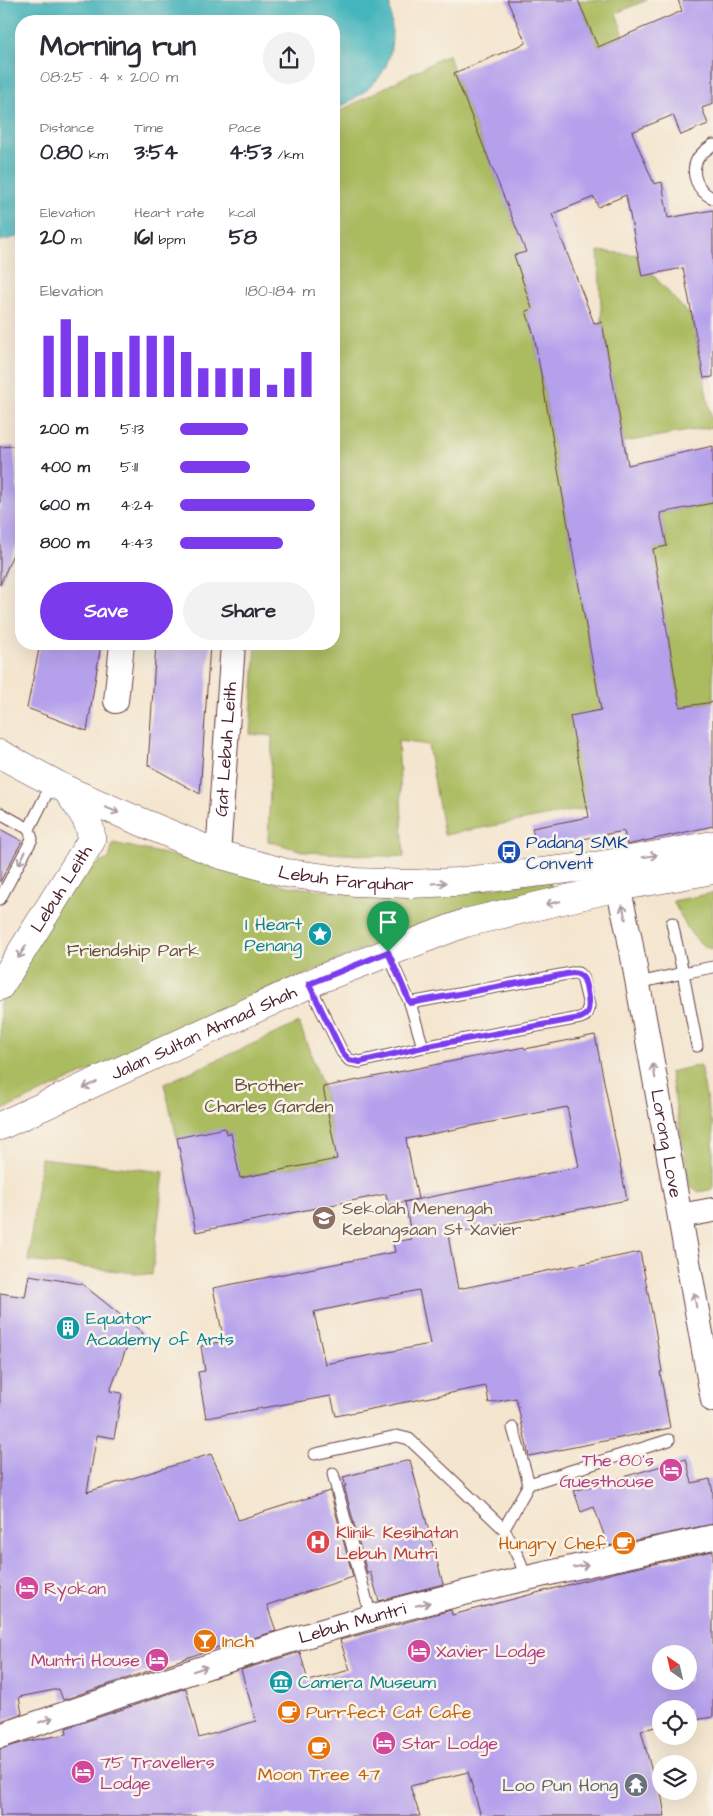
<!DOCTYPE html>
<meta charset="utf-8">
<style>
body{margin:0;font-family:"Architects Daughter",sans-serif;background:#f2f2f3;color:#2b2b33;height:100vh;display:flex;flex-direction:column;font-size:19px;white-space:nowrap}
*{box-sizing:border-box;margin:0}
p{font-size:16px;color:#7c7c81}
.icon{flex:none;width:28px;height:28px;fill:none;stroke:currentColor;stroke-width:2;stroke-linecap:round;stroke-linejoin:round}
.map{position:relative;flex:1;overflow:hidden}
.drawer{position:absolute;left:15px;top:15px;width:325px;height:635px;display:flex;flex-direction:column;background:#fff;border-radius:20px;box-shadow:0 5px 20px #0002}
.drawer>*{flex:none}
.needle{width:32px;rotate:326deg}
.buttons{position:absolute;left:652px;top:1645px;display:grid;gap:10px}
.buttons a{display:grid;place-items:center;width:45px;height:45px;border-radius:50%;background:#fff;box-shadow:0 5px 20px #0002;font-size:25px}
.pin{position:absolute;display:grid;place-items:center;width:42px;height:42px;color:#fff;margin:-51px -21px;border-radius:50% 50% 50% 0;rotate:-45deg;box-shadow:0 0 5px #0007}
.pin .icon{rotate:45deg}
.round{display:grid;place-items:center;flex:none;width:52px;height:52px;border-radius:26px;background:#f2f2f3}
.head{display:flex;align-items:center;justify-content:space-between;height:85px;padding:0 25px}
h1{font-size:28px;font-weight:800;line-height:38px}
.figures{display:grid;grid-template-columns:repeat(3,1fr);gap:8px;height:85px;padding:5px 25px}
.figures div{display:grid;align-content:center}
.figures b{font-size:21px;font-weight:800}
.figures small{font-size:14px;font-weight:400}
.figures p{font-size:14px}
.chart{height:140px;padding:10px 25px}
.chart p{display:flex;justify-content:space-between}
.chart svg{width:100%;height:90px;margin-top:5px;stroke:#7c3aed;stroke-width:6}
.button{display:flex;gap:10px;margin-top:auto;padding:10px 25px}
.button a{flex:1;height:58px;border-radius:30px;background:#7c3aed;color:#fff;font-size:20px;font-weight:800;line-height:58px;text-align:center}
.button a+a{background:#f2f2f3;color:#2b2b33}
ul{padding:0 25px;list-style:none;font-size:16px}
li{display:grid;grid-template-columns:80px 60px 1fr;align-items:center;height:38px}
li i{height:12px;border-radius:6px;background:#7c3aed}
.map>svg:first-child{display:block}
.green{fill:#abbc60;stroke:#7a6e46}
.water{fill:#45b5bc;stroke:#486a74}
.building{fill:#b5a0ec;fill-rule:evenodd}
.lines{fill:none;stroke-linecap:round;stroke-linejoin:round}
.lane-casing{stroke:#643d43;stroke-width:13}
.street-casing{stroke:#643d43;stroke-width:26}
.secondary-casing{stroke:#643d43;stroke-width:29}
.lane{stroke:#fff;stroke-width:11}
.street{stroke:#fff;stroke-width:24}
.secondary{stroke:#fff;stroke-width:28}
.oneway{stroke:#ae9aa0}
.route-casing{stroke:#fff;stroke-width:10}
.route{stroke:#7c3aed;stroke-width:6}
.labels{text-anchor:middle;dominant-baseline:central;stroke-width:5;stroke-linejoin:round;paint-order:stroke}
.street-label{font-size:18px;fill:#4a1f2b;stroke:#f7f3e8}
.transit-label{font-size:18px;fill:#164399;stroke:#f7f3e8;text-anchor:start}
.culture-label{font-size:18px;fill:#0d838f;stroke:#f7f3e8;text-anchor:start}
.park-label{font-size:18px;fill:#674e3b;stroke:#f7f3e8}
.education-label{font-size:18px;fill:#785e54;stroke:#f7f3e8;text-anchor:start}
.hotel-label{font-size:18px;fill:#b23c85;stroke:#f7f3e8;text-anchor:start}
.health-label{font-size:18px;fill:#be3a42;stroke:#f7f3e8;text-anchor:start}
.food-label{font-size:18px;fill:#c56008;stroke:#f7f3e8;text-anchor:start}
.worship-label{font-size:18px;fill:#5b616d;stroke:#f7f3e8;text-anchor:end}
</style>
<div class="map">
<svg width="713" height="1816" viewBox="0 0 713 1816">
<rect width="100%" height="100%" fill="#f7f3e8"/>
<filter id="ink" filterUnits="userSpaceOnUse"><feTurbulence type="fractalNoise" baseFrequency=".02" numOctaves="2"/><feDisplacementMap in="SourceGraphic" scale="10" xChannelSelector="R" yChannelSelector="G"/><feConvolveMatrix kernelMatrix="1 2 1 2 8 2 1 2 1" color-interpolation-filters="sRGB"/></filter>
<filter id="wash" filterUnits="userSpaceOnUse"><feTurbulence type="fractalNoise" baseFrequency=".0096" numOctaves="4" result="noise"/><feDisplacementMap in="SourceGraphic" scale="20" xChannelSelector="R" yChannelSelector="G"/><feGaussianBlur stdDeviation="1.12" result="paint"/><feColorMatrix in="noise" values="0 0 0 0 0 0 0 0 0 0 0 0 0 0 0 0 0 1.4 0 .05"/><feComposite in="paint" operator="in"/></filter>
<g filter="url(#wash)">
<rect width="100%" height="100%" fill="#f4e5ce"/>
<path class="green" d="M578,0h69l-31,13 8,23 -26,11z
M449,54l5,19 72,179 -12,3 18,54 -6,2 8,24 67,375 -13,98 -144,27 -16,-90 -30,-4 6,116 -98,-5 -38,-11 4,-105 -22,-2 6,-90h78v-530z
M598,251l40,4 4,20 10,-1 40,44 21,109 -89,15 -22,-120z
M713,503v199l-33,5 -27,-158 14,-3 -7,-33z
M113,843l102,22 72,21 95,11 77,-4 90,-13 3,8 -93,22 -76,30 -383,171v-132l72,-105 37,-15z
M713,893v57c-22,-7 -30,-31 -40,-49z
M299,1023l24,64 14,72 -103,20 -3,-46 -5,1 -1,-5 -48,9 -13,-54z
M700,1065l11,57 2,-1v68l-14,3 -9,-6 -20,-114z
M41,1158l123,14 -12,103 -124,-14z"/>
<path class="water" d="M0,0h389c9,60 0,82 -55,110v-89h-313v215l-21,5z"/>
<g id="blocks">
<path class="building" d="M507,0h71l20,47 84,-36 -4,-11h35v104l-11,4 6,16 -27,11 -8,-20 -41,17 22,52 8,-2 6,36 45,-8v167l-9,1 -21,-110 -41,8 -16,-81 -28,12 -4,-10 -42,17 42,109 8,-1 26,143 85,-19v57l-53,10 7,33 -14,3 27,158 33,-5v124l-86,19 -3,-14 -88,17 -4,-20 57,-11 -19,-101 31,-6 -67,-375 -8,-24 6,-2 -18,-54 12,-3 -72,-179 72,-30z
M14,446l7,89 -21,50v-138z
M40,644h61l-14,87 -60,-23z
M156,644h54l-10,150 -52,-29z
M0,829l22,12 -22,41z
M595,1035l32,165 -179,35 10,54 182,-37 15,76 7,44h-2l10,56 -141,28 -13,-58 -27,5 -3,-17 -150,30 -5,-20 -125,22 -8,-46 7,-1 -4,-25 23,-5 -11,-53 182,-36 -2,-10 19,-3 -7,-37 174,-35 -12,-60 -161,32 12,60 -30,6 -2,-11 -190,38 -19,-94 48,-10 1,6 5,-1 9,45 97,-19 -14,-72 201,-40 1,2zM419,1290l11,54 -105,20 -11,-52z
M29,1275l53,9 61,49 -10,14 -5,-3 -18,47 12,2 -8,45 -17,-3 -10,57 124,-38 18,39 9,27 92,-29 23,86 -86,28 9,26 -42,13 -1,-2 -170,58 -4,-11 -40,8 3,17 -22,7v-428l25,4z
M686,1459l6,24 18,-4 3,14v31l-105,22 -14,-39 -13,5 -7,-21z
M410,1460l33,124 -64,17 -9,-30 -3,2 -23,-87h2l-3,-9z
M713,1551v166l-24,4v-12h-28v17l-20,4 12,46h5l7,40h-184l-13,-44 -58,14 10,30h-420v-67l29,-8 38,-7 -1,-6 120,-40 13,50 57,-17 -15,-51 59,-18 8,29 42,-11 -10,-30 111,-30 1,5 165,-43zM661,1654h28v27h-28z"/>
</g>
</g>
<g filter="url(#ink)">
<use href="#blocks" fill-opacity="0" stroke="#643d43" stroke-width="1"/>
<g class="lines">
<g class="lane-casing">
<path id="lane" d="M713,145c-6,4 -11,7 -15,13 -9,15 0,34 15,40
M0,813l29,16 3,10 -32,60
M29,829l23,-46
M388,953l22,50 13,44
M638,983l45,-10 -11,-50
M309,984l33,68 7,8 11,2 63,-15 157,-29 5,-2 4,-10 -7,-29 -4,-4h-6l-162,30
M697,1046l-14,-73 30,-6
M513,1428l16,56
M315,1454l77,-17 5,-1 12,3 95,90 16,32 5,17
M333,1474l38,143
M504,1529l25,-45 140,-44"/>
</g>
<g class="street-casing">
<g id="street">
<path d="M116,701l6,-57"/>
<path id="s1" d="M218,854l15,-210"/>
<path id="s2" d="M618,887l11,48 84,465"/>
<path d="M680,1216l33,-6"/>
<path id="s3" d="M0,1736c123,-42 246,-84 371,-119 113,-31 228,-55 342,-80"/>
</g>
</g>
<g class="secondary-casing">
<g id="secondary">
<path id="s4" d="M0,754l67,36 60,26 91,38 68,19 70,9 53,2 47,-2 146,-17 111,-20"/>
<path id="s5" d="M0,986l91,-145c2,-19 -14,-35 -24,-51"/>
<path id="s6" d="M0,1126l320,-147 145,-56 153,-36 95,-17"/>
</g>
</g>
<use href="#lane" class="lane"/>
<use href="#street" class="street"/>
<use href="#secondary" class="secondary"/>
</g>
<defs><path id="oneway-shaft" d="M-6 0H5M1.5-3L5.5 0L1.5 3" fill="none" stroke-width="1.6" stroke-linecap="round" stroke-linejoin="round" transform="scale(1.25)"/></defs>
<g class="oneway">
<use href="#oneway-shaft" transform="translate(112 810) rotate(23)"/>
<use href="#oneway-shaft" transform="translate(650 856) rotate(-10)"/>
<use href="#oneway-shaft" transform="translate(22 858) rotate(118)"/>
<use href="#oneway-shaft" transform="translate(439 883) rotate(-3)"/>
<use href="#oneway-shaft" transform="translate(553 903) rotate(167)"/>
<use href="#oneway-shaft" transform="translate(624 912) rotate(-104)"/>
<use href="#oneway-shaft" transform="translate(22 952) rotate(122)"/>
<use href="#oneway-shaft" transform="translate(654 1071) rotate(-100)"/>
<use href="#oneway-shaft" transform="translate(90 1085) rotate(155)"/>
<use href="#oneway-shaft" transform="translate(695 1300) rotate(-100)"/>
<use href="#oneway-shaft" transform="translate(581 1566) rotate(-12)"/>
<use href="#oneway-shaft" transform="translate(423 1604) rotate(-14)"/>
<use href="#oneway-shaft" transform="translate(200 1669) rotate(-18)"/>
<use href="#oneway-shaft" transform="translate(46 1720) rotate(-19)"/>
</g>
</g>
<g class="lines" filter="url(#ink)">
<g class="route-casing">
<path id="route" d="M388,952l22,51 162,-30c5,0 8,1 11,5 3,4 7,27 5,32 -1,5 -4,6 -8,8l-157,29 -63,15 -11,-2 -7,-8 -33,-68z"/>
</g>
<use href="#route" class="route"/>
</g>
<defs>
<g id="bus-disc" transform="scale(1.25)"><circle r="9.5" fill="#1a4fb4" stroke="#f7f3e8"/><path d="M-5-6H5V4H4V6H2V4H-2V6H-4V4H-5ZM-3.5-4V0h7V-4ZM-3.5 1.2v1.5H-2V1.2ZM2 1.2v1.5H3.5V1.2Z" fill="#fff"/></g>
<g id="sight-disc" transform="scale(1.25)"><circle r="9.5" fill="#0f9aa8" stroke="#f7f3e8"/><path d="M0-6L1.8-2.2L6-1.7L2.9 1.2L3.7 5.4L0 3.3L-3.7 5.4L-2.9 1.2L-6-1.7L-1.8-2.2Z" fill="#fff"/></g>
<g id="school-disc" transform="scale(1.25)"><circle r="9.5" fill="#8d6e63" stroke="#f7f3e8"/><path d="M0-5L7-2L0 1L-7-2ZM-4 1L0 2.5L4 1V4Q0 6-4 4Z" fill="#fff"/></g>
<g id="building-disc" transform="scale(1.25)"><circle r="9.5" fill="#0f9aa8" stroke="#f7f3e8"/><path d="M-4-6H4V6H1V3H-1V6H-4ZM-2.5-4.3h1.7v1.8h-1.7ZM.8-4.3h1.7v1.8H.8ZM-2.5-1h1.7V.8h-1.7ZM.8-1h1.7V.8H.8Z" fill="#fff"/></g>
<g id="hotel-disc" transform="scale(1.25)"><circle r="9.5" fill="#d1479c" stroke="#f7f3e8"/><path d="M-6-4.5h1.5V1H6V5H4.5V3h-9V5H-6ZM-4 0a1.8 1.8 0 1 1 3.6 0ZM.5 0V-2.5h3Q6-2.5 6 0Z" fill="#fff"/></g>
<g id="hospital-disc" transform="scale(1.25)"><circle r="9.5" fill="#e0444e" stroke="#f7f3e8"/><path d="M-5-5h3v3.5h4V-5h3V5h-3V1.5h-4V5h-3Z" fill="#fff"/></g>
<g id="cafe-disc" transform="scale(1.25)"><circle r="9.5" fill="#e8710a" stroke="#f7f3e8"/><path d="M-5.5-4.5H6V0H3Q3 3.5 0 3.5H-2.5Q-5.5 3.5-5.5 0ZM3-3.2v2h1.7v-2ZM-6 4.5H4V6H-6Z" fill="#fff"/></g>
<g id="bar-disc" transform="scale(1.25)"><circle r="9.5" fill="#e8710a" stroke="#f7f3e8"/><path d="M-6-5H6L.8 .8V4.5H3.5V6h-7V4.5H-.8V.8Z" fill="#fff"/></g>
<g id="museum-disc" transform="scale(1.25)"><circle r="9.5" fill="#0f9aa8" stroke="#f7f3e8"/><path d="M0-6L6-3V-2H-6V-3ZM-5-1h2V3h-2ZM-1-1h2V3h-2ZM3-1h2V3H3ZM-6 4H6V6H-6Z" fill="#fff"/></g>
<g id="temple-disc" transform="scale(1.25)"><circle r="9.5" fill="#6b7280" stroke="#f7f3e8"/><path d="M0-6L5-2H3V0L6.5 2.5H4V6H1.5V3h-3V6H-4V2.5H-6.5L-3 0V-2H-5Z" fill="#fff"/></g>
</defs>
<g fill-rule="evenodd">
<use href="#bus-disc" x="509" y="852"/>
<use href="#sight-disc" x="320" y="934"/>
<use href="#school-disc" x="324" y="1218"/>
<use href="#building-disc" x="68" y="1328"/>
<use href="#hotel-disc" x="671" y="1470"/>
<use href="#hospital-disc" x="318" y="1542"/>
<use href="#cafe-disc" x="624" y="1543"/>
<use href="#hotel-disc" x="27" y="1588"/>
<use href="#bar-disc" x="205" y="1641"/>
<use href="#hotel-disc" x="419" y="1651"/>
<use href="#hotel-disc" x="157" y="1660"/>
<use href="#museum-disc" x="281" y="1682"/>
<use href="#cafe-disc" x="289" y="1712"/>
<use href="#hotel-disc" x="384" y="1743"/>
<use href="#cafe-disc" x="319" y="1748"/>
<use href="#hotel-disc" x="83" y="1772"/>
<use href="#temple-disc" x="636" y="1785"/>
</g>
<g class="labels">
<g class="street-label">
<text stroke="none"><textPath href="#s1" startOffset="105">Gat Lebuh Leith</textPath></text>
<text stroke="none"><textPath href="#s4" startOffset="371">Lebuh Farquhar</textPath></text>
<text stroke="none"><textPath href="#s5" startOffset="115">Lebuh Leith</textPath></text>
<text stroke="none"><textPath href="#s6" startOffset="224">Jalan Sultan Ahmad Shah</textPath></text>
<text stroke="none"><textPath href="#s2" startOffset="261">Lorong Love</textPath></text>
<text stroke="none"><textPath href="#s3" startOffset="370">Lebuh Muntri</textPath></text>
</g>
<g class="transit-label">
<text x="526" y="842">Padang SMK<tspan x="526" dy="21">Convent</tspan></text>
</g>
<g class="culture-label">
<text x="302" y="924" text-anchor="end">I Heart<tspan x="302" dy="21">Penang</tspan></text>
<text x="86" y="1318">Equator<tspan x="86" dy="21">Academy of Arts</tspan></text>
<text x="298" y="1682">Camera Museum</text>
</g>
<g class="park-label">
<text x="133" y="950">Friendship Park</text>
<text x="269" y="1085">Brother<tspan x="269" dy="21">Charles Garden</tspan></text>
</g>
<g class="education-label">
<text x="342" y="1208">Sekolah Menengah<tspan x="342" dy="21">Kebangsaan St Xavier</tspan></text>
</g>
<g class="hotel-label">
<text x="654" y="1460" text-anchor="end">The 80's<tspan x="654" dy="21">Guesthouse</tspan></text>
<text x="44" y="1588">Ryokan</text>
<text x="436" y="1651">Xavier Lodge</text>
<text x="140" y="1660" text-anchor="end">Muntri House</text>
<text x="402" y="1743">Star Lodge</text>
<text x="100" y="1762">75 Travellers<tspan x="100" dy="21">Lodge</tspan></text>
</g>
<g class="health-label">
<text x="336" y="1532">Klinik Kesihatan<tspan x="336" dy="21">Lebuh Mutri</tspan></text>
</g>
<g class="food-label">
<text x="606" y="1543" text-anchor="end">Hungry Chef</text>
<text x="222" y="1641">Inch</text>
<text x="306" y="1712">Purrfect Cat Cafe</text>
<text x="319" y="1774" text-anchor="middle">Moon Tree 47</text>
</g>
<g class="worship-label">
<text x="618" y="1785">Loo Pun Hong</text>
</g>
</g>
</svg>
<div class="buttons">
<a><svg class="needle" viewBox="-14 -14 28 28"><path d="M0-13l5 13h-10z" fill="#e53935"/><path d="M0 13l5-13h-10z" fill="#7c7c81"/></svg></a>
<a><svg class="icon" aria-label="locate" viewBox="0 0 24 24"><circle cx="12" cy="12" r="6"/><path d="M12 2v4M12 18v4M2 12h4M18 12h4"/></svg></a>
<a><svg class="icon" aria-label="layers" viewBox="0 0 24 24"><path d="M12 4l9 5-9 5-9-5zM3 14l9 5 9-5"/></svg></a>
</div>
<div class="pin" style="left:388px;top:952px;background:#1e9e55"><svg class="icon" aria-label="arrive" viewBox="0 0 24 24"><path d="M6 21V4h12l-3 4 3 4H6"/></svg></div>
<section class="drawer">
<div class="head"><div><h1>Morning run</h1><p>08:25 · 4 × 200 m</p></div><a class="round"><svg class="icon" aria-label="share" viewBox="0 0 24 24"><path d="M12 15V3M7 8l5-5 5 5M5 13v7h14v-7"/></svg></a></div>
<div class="figures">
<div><p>Distance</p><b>0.80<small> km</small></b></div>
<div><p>Time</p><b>3:54</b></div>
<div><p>Pace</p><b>4:53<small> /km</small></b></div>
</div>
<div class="figures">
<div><p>Elevation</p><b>20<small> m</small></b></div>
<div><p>Heart rate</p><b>161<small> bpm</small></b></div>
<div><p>kcal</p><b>58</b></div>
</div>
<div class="chart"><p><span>Elevation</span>180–184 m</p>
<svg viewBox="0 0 160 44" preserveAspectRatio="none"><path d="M5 44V14M15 44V6M25 44V14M35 44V22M45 44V22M55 44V14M65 44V14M75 44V14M85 44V22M95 44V30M105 44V30M115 44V30M125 44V30M135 44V38M145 44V30M155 44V22"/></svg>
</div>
<ul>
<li><b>200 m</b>5:13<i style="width:50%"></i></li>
<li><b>400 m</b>5:11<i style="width:52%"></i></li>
<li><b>600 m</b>4:24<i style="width:100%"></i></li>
<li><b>800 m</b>4:43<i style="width:76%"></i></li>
</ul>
<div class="button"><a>Save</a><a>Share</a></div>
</section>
</div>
